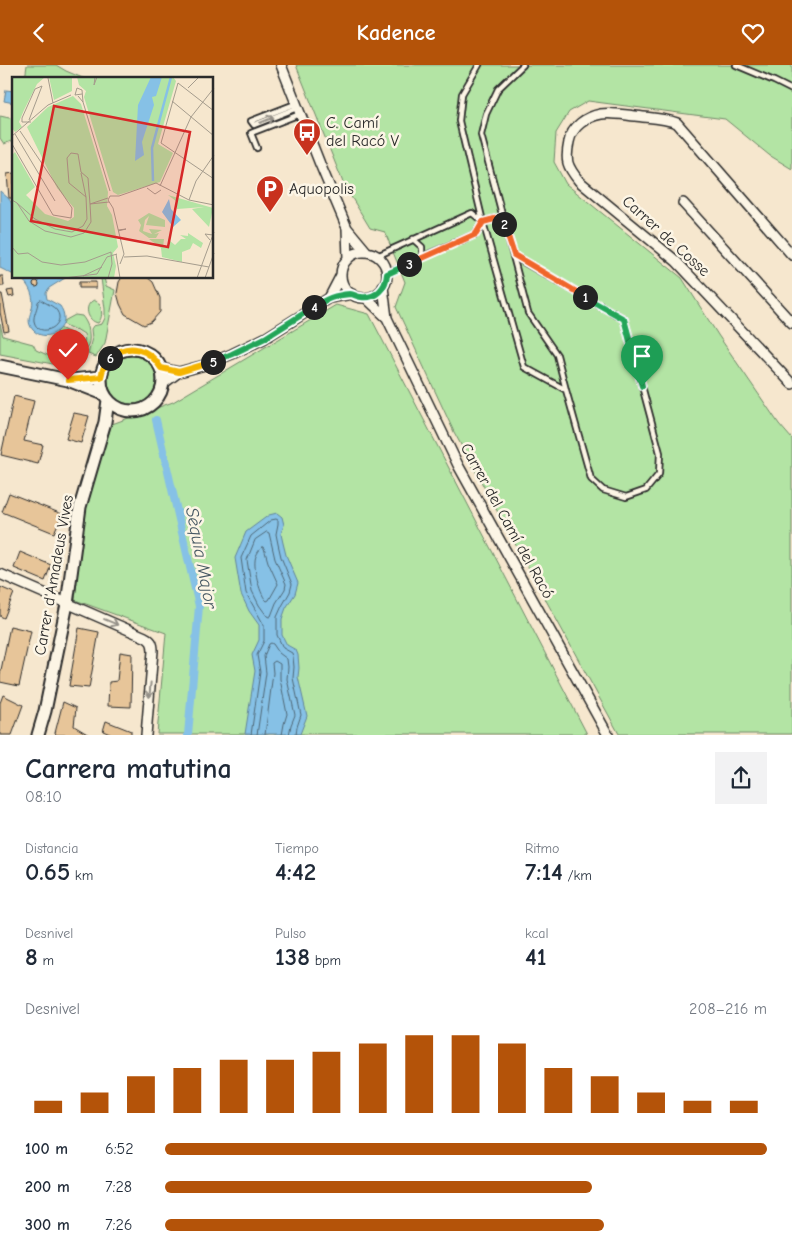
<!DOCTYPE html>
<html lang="es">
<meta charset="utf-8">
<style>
body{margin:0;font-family:"Comic Neue",sans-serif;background:#f2f2f3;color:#1f2937;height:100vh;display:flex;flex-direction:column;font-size:19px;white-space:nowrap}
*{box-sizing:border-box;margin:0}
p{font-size:16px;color:#747a83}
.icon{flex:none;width:28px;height:28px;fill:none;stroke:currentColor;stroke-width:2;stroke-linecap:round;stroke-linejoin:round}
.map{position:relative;height:670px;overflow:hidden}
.details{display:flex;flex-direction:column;background:#fff;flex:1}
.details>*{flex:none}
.pin{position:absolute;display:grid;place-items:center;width:42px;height:42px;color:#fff;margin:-51px -21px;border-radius:50% 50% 50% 0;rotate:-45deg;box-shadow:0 0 5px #0007}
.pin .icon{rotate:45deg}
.km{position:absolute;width:25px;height:25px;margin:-12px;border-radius:50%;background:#222;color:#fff;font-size:14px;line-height:25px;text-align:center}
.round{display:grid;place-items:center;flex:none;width:52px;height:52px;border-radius:0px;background:#f2f2f3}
.headline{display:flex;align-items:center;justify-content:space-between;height:85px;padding:0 25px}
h1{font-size:28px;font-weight:600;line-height:38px}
.metrics{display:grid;grid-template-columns:repeat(3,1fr);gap:8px;height:85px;padding:5px 25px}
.metrics div{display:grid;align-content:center}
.metrics b{font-size:25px;font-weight:600}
.metrics small{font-size:14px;font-weight:400}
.metrics p{font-size:14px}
.chart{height:140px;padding:10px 25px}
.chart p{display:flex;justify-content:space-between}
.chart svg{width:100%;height:90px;margin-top:5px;stroke:#b45309;stroke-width:6}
ul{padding:0 25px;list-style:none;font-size:16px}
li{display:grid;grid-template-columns:80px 60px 1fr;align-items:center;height:38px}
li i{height:12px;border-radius:6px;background:#b45309}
header{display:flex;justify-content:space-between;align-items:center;height:65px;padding:0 25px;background:#b45309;color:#fff;font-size:22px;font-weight:600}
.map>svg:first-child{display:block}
.green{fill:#b3e4a4;stroke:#6f8868}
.water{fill:#86c1e6;stroke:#62859b}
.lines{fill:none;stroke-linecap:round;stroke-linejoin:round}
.shore{stroke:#4f6776;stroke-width:1}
.canal{stroke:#86c1e6;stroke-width:8}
.building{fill:#e7c599;stroke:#2b2b2b}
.service-casing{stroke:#2b2b2b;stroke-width:8}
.minor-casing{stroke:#2b2b2b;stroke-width:12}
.tertiary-casing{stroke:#2b2b2b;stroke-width:15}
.service{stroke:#fcf5e5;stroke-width:4.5}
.minor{stroke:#fcf5e5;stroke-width:9}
.tertiary{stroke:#fcf5e5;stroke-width:11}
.oneway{stroke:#949088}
.split-1-casing{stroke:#fff;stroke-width:10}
.split-2-casing{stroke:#fff;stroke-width:10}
.split-3-casing{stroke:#fff;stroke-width:10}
.split-4-casing{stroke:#fff;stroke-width:10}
.split-5-casing{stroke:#fff;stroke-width:10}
.split-6-casing{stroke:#fff;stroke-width:10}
.split-7-casing{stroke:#fff;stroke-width:10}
.split-1{stroke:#22a559;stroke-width:6}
.split-2{stroke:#f0652b;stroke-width:6}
.split-3{stroke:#f0652b;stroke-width:6}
.split-4{stroke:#22a559;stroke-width:6}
.split-5{stroke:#22a559;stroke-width:6}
.split-6{stroke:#f5b400;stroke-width:6}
.split-7{stroke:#f5b400;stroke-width:6}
.labels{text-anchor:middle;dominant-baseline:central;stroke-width:5;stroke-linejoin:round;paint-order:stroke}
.poi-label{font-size:16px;fill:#2b2b2b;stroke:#fcf5e5;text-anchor:start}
.street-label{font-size:16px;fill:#2b2b2b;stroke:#fcf5e5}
.water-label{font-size:18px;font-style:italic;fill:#465863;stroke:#fcf5e5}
.inset-river{fill:none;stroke:#86c1e6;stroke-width:2.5}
.inset-road{fill:none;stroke:#a59c8d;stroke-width:1}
.view{fill:#d62828;fill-opacity:0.15;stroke:#d62828;stroke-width:2.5}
.inset-edge{fill:none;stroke:#2b2b2b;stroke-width:2.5}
</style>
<header><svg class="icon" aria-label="back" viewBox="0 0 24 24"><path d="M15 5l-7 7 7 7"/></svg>Kadence<svg class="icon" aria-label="heart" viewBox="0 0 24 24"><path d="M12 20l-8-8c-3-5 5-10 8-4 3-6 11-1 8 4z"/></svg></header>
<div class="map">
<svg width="792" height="670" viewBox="0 0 792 670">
<rect width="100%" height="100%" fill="#f6e7ce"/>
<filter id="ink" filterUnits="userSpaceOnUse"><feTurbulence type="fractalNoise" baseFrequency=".02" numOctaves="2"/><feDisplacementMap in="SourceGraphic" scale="10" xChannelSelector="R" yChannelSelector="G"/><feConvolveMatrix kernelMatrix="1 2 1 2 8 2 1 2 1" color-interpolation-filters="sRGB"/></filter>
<g filter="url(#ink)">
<path class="green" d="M27,0h29l10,6 19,8h-60z
M296,0h496v104l-23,-14 -44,-36 -137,-18 -19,11 -13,21 -2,29 12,22 116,94 36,57 61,89 13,15v295h-173l-165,-302 -58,-125 9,-25 -20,-50 -15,-4 -26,-43z
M0,51l14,3v21l-10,4 -4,-6z
M101,213h3l2,8 9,4 -10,53 -9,14 -8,-3 4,-16 -1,-9 2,-3 9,-2 3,-6v-9z
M94,235l6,4c2,8 3,13 -2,19 -11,-2 -15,-18 -4,-23z
M336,240l33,9 218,420h-430l9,-101 -91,-33 9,-91 28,-85 61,-22z
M75,250l7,1c4,5 7,11 7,18 3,23 -20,20 -35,18v-8c7,-1 8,-1 12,4 11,3 21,-2 18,-14l-8,-5 -1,1 -12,-6 1,-3z
M0,259l3,12 30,8 3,6 16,7 1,7 -53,-10z
M60,263l10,5 -1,8 -3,2 -10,-6 2,-2 -1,-3z
M108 315a24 24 0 1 1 48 0a24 24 0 1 1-48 0Z"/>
<path class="water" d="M6,25l8,1v12l-10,-2z
M0,126l9,8 5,8v68l-14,-7z
M20,213h45l-16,10 -3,5 1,6 13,7c2,3 4,7 4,11 1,16 -20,25 -31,13 -7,-8 -3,-14 -1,-22 3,-11 -3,-24 -12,-30z
M277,448l5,4 2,8 -3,9 2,9 3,12 12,28 -3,11 -9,14 -4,11v16l5,10 9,5 2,5 1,13 -1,9 9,39 -7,18h-55l10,-63 -3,-16 7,-15v-15l-10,-14 -8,-17 -6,-36 11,-26 23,-17z"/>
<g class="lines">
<path class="shore" d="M41,235c4,3 13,6 16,11 10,15 -19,29 -23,10 -1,-5 4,-14 4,-19z
M267,467l2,1 6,26 11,25 -1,5 -9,14 -5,13 -2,1 -2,-1 -8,-11 -7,-14 -5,-31 8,-20z
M262,482l2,1 4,14 10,22 -9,16 -2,1c-7,-5 -13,-31 -12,-40 0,-5 4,-11 7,-14z
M251,670l9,-63 -3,-17 7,-14v-16l-18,-32 -5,-35 10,-22 20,-16 5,-1 2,1v4l-2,10 2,10 3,13 11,27 -2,8 -8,14 -5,11v18l6,13 9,5 1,4 1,10 -1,11 8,37 -4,12 -1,8
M257,670l9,-62 -2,-17 5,-12 2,-1 2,1 6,9 8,6 1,8 -1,12 8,36 -4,10 -2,10
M265,670l8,-62 -1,-10 3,-2 5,3v15l7,35 -3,10 -2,11"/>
<path class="canal" d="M156,355l43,186 -11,129"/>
</g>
<path class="building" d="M14,108v25h-5l-2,-24z
M0,211h3l1,10h-4z
M122,212h25l6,5 7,16v14l-9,10 -7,3 -19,-11 -5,-10 -3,-11 2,-11z
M33 219a3 3 0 1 1 6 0a3 3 0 1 1-6 0Z
M79,217h17v6h-17z
M13,225l1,6 -5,1 -2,-6z
M0,229h2l7,37 -5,1 -4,-20z
M14,331l20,5 -10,40 19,4 -5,19 -37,-9z
M74,348l15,3 -8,27 -15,-4z
M9,428l53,21 -8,19 -52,-21z
M20,487l31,13 -6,16 -31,-13z
M0,522l14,6 -10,25 -4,-2z
M10,561l21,5 -12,55 -19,-4v-7z
M79,563l20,4 -10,56 -20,-2z
M120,587l12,2 -1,53 -23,-1 1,-24 8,-1z
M3,630l20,10 -11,30h-12v-32z
M63,637l13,6 -2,18 15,9h-32l-2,-2z
M106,656l25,10v4h-19l-9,-4z"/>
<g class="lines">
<g class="service-casing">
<path id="service" d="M479,0l-17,29 -3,27 24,101 41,145 42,23 25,89 12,11 23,7 20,-7 13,-16 1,-21 -36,-134 -111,-63 -32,-121 5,-21 12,-25 25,-24
M736,0l38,16 18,9
M295,39l-44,17 3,4 43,-17
M257,83l-6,-15 49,-19
M483,157l19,-5
M413,174l9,8v10
M377,191l95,-43 11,9 -7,12 -54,23 -35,17
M513,191l15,57 29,42 9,35"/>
</g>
<g class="minor-casing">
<path id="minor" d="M281,0l39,99 27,64 20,24
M683,138l109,120
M347,163l1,31
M341 210a23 23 0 1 1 46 0a23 23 0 1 1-46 0Z
M792,190l-115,-132c-14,-5 -27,-5 -42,-7 -10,-1 -24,-4 -34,-2 -15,3 -29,12 -32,28 -4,19 -2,24 10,39l97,80 116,123
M329,233l12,-23
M366,233l21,20 -4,-31
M387,253l71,147 150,270
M161,303l18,4
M163,319l16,-12 26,-7 27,-11 33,-16 64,-40 23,-4
M0,509l145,63c6,3 8,6 8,14l-7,84"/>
</g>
<g class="tertiary-casing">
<path id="tertiary" d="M101 315a31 31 0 1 1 62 0a31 31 0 1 1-62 0Z
M0,301l68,14 36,14
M72,315l29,-3
M38,670l7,-24 22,-107 13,-97 25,-85 3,-22"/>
</g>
<use href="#service" class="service"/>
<use href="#minor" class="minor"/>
<use href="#tertiary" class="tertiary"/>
</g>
<defs><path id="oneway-shaft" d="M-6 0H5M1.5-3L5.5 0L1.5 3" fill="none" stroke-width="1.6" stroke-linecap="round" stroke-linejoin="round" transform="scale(1.25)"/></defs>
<g class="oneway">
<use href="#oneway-shaft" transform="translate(267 55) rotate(-22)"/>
<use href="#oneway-shaft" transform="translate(111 557) rotate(23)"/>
<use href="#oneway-shaft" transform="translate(150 625) rotate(95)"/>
</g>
</g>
<g class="lines" filter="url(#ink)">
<g class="split-1-casing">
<path id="split-1" d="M585,232l39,22 18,67"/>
</g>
<g class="split-2-casing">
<path id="split-2" d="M504,159l10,31 71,42"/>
</g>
<g class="split-3-casing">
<path id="split-3" d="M409,199l67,-30 7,-12 19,-5 2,7"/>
</g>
<g class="split-4-casing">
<path id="split-4" d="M314,242c12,-8 21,-12 36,-13 4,0 7,3 11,3 15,2 25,-9 26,-23l22,-10"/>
</g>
<g class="split-5-casing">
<path id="split-5" d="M213,297l19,-8 33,-16 49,-31"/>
</g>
<g class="split-6-casing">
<path id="split-6" d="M110,293c18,-17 40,-9 51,10l18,4 34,-10"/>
</g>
<g class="split-7-casing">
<path id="split-7" d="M68,315l33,-3 2,-8 7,-11"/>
</g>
<use href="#split-1" class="split-1"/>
<use href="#split-2" class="split-2"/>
<use href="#split-3" class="split-3"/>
<use href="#split-4" class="split-4"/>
<use href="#split-5" class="split-5"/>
<use href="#split-6" class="split-6"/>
<use href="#split-7" class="split-7"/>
</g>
<defs>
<g id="bus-pin" transform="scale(1.4375)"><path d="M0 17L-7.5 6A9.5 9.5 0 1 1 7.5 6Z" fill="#c8321e" stroke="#fcf5e5"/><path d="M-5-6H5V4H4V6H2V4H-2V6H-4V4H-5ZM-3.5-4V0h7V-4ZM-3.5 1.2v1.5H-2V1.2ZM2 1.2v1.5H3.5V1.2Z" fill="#fff"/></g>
<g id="parking-pin" transform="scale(1.4375)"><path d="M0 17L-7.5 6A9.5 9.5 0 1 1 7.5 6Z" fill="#c8321e" stroke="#fcf5e5"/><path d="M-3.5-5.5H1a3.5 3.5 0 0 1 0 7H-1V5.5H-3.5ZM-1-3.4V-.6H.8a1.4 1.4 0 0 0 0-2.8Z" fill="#fff"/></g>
</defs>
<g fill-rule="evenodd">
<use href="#bus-pin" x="307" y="67"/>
<use href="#parking-pin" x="270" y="124"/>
</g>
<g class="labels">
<g class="poi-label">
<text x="326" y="58">C. Camí<tspan x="326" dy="18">del Racó V</tspan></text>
<text x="289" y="124">Aquopolis</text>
</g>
<g class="street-label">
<text transform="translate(666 171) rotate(42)">Carrer de Cosse</text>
<text transform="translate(507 456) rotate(61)">Carrer del Camí del Racó</text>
<text transform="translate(54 510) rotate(-80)">Carrer d'Amadeus Vives</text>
</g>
<g class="water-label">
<text transform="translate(201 493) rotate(79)">Sèquia Major</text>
</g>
</g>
<g transform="translate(12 12)">
<rect width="201" height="201" fill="#f6e7ce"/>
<path d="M0,0h33l-8,7 -13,26 -5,12 3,5 -7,5 -3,-4zM37,0h23v14l-18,9zM65,0h96l3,4 -18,63 15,9 -13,29 -42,13 -5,-3 -29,-95 2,-6 -7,-6zM61,19l8,8 27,88 -1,14 5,9 6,32 -5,6 3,13 -2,12h-102v-123l3,-3 20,35 -9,8 19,19 23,7 6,-4v-9l-17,-20 -30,-61 21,-20zM156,118l45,13 -4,19 -17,-18 12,-2 -27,2 -1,-8zM137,136l16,7v7l-19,-2 3,-9 -4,4 -2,11 9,3 -3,-5 13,1 -8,4 5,-1 -3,5h-7l-10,-7 2,-6 -3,-5zM176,156l15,10 -2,5 -8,-5 -3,6 -8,3v10l-20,-5 -1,-9 -12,-9h15l-1,8 3,1 4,-7 5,4 6,-6h5l-6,-4 8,1z" fill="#b3e4a4"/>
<path d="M139,0h11l-6,19 -4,1 2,8 -12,37 2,13 -9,6 3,-56zM157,122l2,10 10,11 -8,7 -11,-15z" fill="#86c1e6"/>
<path class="inset-river" d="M141,104l-1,-33 19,-71"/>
<path class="inset-road" d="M83,0l-1,8 3,-8M36,1l5,25M176,11l11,-11M66,19l5,6 -1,-12 -5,-2 -2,7 7,-1M160,24l42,35M71,25l27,89M202,34l-36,-28 -17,60 53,36M17,43l13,-34 -7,3 -13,29v4h9M3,57l40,67M0,59l36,-31 23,-10M0,67l41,71 18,3 1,-10 -52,-77M69,96l5,24M148,109l31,-69 23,-29M135,111l8,6 6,-4M96,121l-18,6 19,-2M0,123l5,3 18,16 20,10 17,3 11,-6 4,-7 -1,-22 -17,-14 -2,-25 4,-5 7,1 3,18 7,6 2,26 1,18 -7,11 -13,4 -26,-6 -16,-10 -12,-18M177,123l7,-19 18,-26M106,153l8,-1 -8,2M198,163l-5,-6 8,1M0,170l6,7 10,-1 14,9 19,3 24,-3 26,-10 1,12 -4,14M104,177l4,24M112,180l23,-1 62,11M108,187l4,-10 -11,-46 -5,-8 2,-4h9l37,-13 33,17 25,5M71,199l19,-9M52,201l33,-4 10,-17 10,-3M185,201l17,-46M193,201l9,-25"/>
<path class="view" d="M42,29l136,26 -22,115 -137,-26z"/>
<rect width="201" height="201" class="inset-edge"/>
</g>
</svg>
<div class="pin" style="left:642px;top:321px;background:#1e9e55"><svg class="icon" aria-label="arrive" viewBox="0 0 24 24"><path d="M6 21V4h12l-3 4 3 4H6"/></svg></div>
<div class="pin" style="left:68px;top:315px;background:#d93025"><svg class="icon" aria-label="check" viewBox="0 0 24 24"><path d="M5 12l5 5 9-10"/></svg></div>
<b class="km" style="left:585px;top:232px">1</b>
<b class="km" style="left:504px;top:159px">2</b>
<b class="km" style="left:409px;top:199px">3</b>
<b class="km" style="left:314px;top:242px">4</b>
<b class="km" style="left:213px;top:297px">5</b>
<b class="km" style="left:110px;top:293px">6</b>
</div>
<section class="details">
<div class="headline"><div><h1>Carrera matutina</h1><p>08:10</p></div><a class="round"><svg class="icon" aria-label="share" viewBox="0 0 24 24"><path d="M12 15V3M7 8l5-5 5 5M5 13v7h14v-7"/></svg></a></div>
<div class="metrics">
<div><p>Distancia</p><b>0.65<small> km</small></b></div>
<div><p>Tiempo</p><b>4:42</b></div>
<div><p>Ritmo</p><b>7:14<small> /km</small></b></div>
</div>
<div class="metrics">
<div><p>Desnivel</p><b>8<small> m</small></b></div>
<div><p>Pulso</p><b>138<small> bpm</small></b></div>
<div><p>kcal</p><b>41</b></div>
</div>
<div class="chart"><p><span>Desnivel</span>208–216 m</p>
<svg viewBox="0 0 160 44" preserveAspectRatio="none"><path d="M5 44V38M15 44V34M25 44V26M35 44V22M45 44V18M55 44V18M65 44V14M75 44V10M85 44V6M95 44V6M105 44V10M115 44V22M125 44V26M135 44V34M145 44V38M155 44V38"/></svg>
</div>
<ul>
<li><b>100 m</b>6:52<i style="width:100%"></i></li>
<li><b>200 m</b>7:28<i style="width:71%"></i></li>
<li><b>300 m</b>7:26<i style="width:73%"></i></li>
</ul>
</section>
